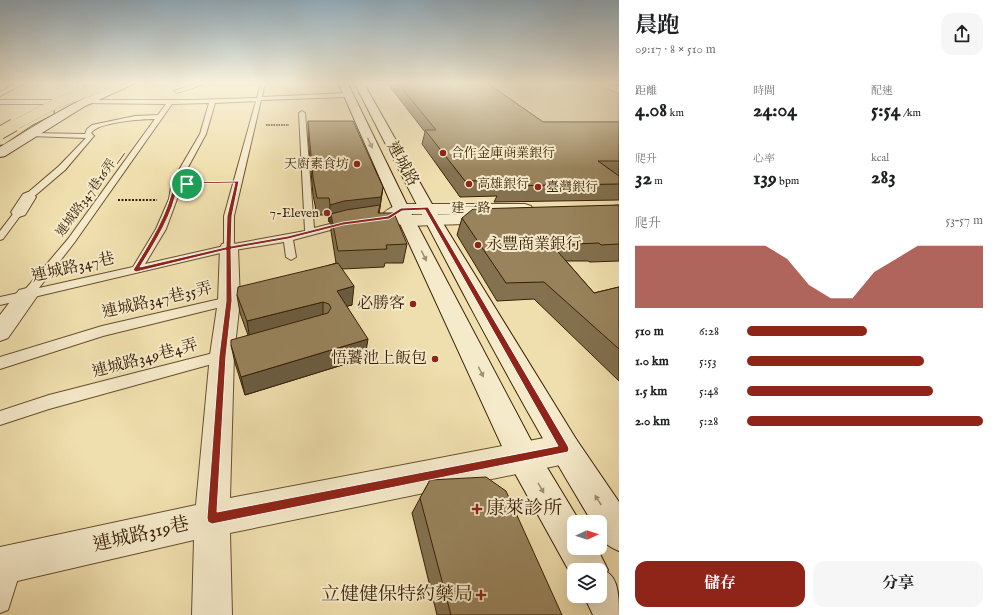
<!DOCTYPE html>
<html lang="zh-TW">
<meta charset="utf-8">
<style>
body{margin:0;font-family:"IM FELL English","Noto Serif TC",serif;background:#f6f6f6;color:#202124;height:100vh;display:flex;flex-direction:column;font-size:15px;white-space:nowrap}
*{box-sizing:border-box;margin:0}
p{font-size:13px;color:#757577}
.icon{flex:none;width:22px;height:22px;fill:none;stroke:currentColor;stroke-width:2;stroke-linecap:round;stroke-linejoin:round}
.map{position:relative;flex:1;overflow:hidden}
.side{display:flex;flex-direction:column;background:#fff;width:380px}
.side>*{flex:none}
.needle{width:26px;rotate:86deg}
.tools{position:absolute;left:567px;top:515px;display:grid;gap:8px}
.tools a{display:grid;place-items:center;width:40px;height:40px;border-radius:8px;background:#fff;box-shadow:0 4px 16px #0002;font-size:20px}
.pin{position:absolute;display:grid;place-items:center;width:34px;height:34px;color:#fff;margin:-17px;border:2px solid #fff;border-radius:50%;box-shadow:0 1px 4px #0007}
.round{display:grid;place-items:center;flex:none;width:42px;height:42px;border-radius:12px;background:#f6f6f6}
.head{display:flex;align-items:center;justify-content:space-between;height:68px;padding:0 16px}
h1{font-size:22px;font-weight:700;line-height:30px}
.figures{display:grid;grid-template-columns:repeat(3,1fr);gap:6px;height:68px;padding:4px 16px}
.figures div{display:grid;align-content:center}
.figures b{font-size:20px;font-weight:700}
.figures small{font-size:11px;font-weight:400}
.figures p{font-size:11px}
.chart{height:112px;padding:8px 16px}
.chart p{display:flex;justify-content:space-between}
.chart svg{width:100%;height:72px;margin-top:4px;fill:#8f2418;opacity:.7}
.primary-button{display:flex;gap:8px;margin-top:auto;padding:8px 16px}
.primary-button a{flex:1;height:46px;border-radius:12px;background:#8f2418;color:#fff;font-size:16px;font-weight:700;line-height:46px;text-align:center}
.primary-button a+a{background:#f6f6f6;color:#202124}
ul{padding:0 16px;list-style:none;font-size:13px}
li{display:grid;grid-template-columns:64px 48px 1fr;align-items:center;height:30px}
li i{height:10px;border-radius:5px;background:#8f2418}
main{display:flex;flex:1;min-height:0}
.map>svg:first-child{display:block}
.green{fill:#d1be91;stroke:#856e4a}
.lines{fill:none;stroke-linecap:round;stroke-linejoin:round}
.service-casing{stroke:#674f2e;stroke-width:2}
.minor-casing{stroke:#674f2e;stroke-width:2}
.tertiary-casing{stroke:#674f2e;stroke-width:2}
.secondary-casing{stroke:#391f04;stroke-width:2}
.trunk-casing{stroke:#391f04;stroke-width:2}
.motorway-casing{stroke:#391f04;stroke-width:2}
.path-far2{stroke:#391f04;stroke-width:1;stroke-dasharray:1.5 1;stroke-linecap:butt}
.path-far1{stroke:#391f04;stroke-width:1.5;stroke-dasharray:1.5 1;stroke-linecap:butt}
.path{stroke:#391f04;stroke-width:2;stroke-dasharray:2 1.5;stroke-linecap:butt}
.service{fill:#f5eaca;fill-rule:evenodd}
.minor{fill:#f5eaca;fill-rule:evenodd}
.tertiary{fill:#f5eaca;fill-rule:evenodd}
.secondary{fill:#f5eaca;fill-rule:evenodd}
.trunk{fill:#f0dfae;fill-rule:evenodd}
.motorway{fill:#f0dfae;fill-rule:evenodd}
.trunk-bridge-far1-casing{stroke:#391f04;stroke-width:10;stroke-linecap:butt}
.trunk-bridge-casing{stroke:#391f04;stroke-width:14;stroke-linecap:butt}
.trunk-bridge-far1{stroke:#f0dfae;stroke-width:10}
.trunk-bridge{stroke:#f0dfae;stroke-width:12}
.wall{fill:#83714f;stroke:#391f04}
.shaded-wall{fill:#6a5c40;stroke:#391f04}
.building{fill:#98835c;stroke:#391f04}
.oneway{fill:#a08f71}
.route{fill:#8f2418;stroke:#fff;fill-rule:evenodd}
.poi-dot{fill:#8f2418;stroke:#f5eaca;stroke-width:1.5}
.labels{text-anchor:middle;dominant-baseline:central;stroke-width:4;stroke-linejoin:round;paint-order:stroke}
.far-poi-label{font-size:13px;fill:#391f04;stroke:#f5eaca;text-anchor:start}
.far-street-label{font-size:13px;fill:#391f04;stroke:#f5eaca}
.street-label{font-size:16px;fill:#391f04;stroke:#f5eaca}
.poi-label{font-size:16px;fill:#391f04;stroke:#f5eaca;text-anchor:end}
.near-poi-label{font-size:19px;fill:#391f04;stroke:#f5eaca;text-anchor:start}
.near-street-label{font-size:19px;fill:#391f04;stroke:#f5eaca}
</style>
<main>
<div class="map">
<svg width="619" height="615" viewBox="0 0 619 615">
<rect width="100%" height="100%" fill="#f0dfae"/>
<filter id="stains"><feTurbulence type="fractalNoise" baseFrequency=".005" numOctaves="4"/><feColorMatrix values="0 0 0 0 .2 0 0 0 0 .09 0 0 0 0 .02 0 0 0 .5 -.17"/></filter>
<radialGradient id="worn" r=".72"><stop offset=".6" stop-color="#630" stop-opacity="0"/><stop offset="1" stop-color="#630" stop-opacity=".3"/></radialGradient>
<path class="green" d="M476,82h117l26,12v35l-74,2z"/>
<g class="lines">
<g class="service-casing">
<path id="service" d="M19,82l5,1 -24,13v-4z
M201,82h9l-33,11 -3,-2z
M264,82h5l-5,5 -2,10 86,-4 3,2 -3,2 -87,3 -27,116v28l71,-13 -6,-118 3,-2 3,2 9,115 32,-8 3,1 2,2 -2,2 -56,15 3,17 -5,3 -5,-3 -2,-15 -55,9 -229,54v-8l23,-5 45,-53 87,-120c-13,0 -57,3 -64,14l3,3 -1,1 -28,33 -34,29h-6l-1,-2 1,-2 34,-29 27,-28 -55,-2 -2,-1v-2l56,1 2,-5 5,-4 43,-9 23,-1 8,-11 -83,-1 -1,-1 3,-2h107l65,-2 3,-12zM256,101l-32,115v30l-79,18 21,-35 11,-30 3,-17 26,-48 9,-31zM209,103l-9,31 -28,48 -3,17 -13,30 -23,38 -94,21 35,-45 98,-139z
M0,100h51l3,2 -3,2h-51z
M19,209l4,3 -20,27 -3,1v-9l16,-21z
M233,296l4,1 2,3 -2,3 -134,33 -103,33v-12l102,-31z
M225,350l5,1 2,4 -2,4 -181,50 -49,16v-14l49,-16z
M11,559l7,3 3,7 -13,41 -8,3v-42l4,-9z"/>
</g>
<g class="minor-casing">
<path id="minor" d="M28,192l5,2 3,3 -11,18 -6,2 -6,-2 -2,-3 12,-18z
M229,242l7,2 2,4 2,53 -6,54 -4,143 335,-64 11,5 4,10 -4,10 -11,5 -335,69 2,82h-40l2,-75 -194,45v-38l196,-42 14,-150 8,-54 2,-53 2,-4z
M27,288l8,2 3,5 -30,43 -8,3v-26l19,-25z"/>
</g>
<g class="tertiary-casing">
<path id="tertiary" d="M401,204h124l6,2 2,3 -2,3 -36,2 5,4 -2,4 -6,1 -85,3 -24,-5 -2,-4c4,-7 12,-11 20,-13zM405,214h62l-64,1z"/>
</g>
<g class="secondary-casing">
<path id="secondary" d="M124,82h14l-53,24 -80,50 -5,1v-10c40,-24 79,-50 124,-65z
M338,82h9l65,133 122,231 46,76h-6v26h23l11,22 -1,2c12,7 12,27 12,43h-26l-9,-19h16v-26h-26v10l-62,-112 -116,-253z
M354,82h9l78,138 135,219 43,63v49c-16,-7 -19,-11 -19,-29h-8c-86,-142 -162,-291 -238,-440z"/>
</g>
<g class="trunk-casing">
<path id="trunk" d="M116,82h13l-37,15h-6l-2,-2 2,-2z
M49,109l4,1 1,2 -1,2 -21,11 -28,19 -4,1v-9l24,-15z"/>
</g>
<g class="motorway-casing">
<path id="motorway" d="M88,82h11l-8,6h-6l-1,-2z"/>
</g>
<path class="path-far2" d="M266,125h23"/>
<path class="path-far1" d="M266,125h23"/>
<path class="path" d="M192,183l29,-1
M118,200h39"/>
<use href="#service" class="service"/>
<use href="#minor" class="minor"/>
<use href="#tertiary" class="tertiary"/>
<use href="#secondary" class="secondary"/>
<use href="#trunk" class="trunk"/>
<use href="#motorway" class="motorway"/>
<g class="trunk-bridge-far1-casing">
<path id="trunk-bridge-far1" d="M13,126l42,-22 58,-22"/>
</g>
<g class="trunk-bridge-casing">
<path id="trunk-bridge" d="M0,133l14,-8"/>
</g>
<use href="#trunk-bridge-far1" class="trunk-bridge-far1"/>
<use href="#trunk-bridge" class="trunk-bridge"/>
</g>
<path class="wall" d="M377,82h109l57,40h76v54h-1h1v24l-125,2 3,-6 -37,1 -38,-53 3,-12 -37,-48h-10z
M608,82h11v5z
M308,121l75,66 -4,26 28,31 -4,19h-18l-1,4 -42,2 10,36 -5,1 18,52 -120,37 -10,-32 -4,-18 17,-10 -8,-22 -3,-18 99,-32 -5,-32v-9h-2l-1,-7h-11l-4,-20 -5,-60z
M619,205v56l-29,1 -2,-1h-22l28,32 25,-6v94l-85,-82 -37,2 -40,-66 5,-17z
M430,480l132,135h-125l-25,-102z"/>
<path class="shaded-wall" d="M383,187l-4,27h-48v8h-2l1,-17z
M354,286l-2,19 -16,4 1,-18z
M323,302v19l-73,19 -3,-19z
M368,339l-3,19 -120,37 -4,-18z"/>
<path class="building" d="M397,82h89l57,40h76v39h-21l21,15v8l-119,2 8,-6 -43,1 -40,-51h11z
M308,121h45l30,66 -2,10 -37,4 -14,4 -1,-7h-12l-4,-20z
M380,205l-2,8h16l13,31 -21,1 1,4 -49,2 -7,-37 15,-4z
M619,205v39l-18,1 -2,-2 -47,2 42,48 25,-6v62l-75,-67 -38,1 -44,-65 11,-9z
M338,263l16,23 -17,5 31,48 -127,38 -10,-32v-5l97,-27 3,-5 -2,-4 -6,-2 -76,19 -10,-26 1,-8z
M486,477l20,14 56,124h-111l-31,-117 10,-18z"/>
<defs><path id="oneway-solid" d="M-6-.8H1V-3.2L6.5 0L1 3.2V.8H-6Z"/></defs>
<g class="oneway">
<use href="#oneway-solid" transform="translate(370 143) rotate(65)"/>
<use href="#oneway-solid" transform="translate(424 256) rotate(64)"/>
<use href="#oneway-solid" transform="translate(481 372) rotate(64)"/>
<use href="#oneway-solid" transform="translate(541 488) rotate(60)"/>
<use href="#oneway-solid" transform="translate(598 500) rotate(-123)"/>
</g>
<linearGradient id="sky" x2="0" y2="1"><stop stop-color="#92abba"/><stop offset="0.49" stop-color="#f8f1db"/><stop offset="1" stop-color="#f8f1db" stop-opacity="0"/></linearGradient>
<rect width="619" height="169" fill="url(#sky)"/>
<path class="route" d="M176,181l11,1 52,-1 -7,35 -1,30 57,-10 55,-14 45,-6 13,-8 27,-1 140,239 1,3 -1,3 -356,72 -4,-2 -1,-4 12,-162 7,-55v-51l-90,22 -3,-2c17,-28 35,-55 41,-88zM235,183l-8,33 -1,31 -86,20c16,-27 33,-52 38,-83zM425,210l133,236 -341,66 9,-156 6,-55 -1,-52 57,-10 55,-14 46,-6 13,-8z"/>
<g class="poi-dot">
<circle cx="443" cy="153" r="4"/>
<circle cx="357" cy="164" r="4"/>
<circle cx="469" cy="184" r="4"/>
<circle cx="538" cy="187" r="4"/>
<circle cx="327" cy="213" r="4"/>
<circle cx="478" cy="245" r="4"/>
<circle cx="413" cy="304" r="4"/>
<circle cx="435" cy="359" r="4"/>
<path d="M475 503h4v4h4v4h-4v4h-4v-4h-4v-4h4z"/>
<path d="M479 589h4v4h4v4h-4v4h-4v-4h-4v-4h4z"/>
</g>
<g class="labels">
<g class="far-poi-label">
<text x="451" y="153">合作金庫商業銀行</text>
<text x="349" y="164" text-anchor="end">天廚素食坊</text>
<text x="477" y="184">高雄銀行</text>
<text x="546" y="187">臺灣銀行</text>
<text x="319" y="213" text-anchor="end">7-Eleven</text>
</g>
<g class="far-street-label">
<text transform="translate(90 193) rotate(-54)">連城路347巷16弄＿</text>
<text x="471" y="208">建一路</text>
</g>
<g class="street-label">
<text transform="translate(402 164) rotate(61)">連城路</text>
<text transform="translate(73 268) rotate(-13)">連城路347巷</text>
<text transform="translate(157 301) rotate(-13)">連城路347巷35弄</text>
<text transform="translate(145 359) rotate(-15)">連城路349巷4弄</text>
</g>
<g class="poi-label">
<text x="486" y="245" text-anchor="start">永豐商業銀行</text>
<text x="405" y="304">必勝客</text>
<text x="427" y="359">悟饕池上飯包</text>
</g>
<g class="near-poi-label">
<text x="486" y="509">康萊診所</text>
<text x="473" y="595" text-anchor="end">立健健保特約藥局</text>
</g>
<g class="near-street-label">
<text transform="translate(141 535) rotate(-13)">連城路319巷</text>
</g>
</g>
<rect width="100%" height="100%" filter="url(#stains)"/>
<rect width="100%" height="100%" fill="url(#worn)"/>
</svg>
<div class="tools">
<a><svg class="needle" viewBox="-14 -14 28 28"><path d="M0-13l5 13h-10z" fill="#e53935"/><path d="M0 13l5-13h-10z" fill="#757577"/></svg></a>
<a><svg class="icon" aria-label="layers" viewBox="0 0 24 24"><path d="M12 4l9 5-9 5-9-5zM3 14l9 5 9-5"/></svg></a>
</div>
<div class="pin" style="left:187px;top:184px;background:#1e9e55"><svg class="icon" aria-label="arrive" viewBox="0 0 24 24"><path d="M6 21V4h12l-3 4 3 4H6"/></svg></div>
</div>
<section class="side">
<div class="head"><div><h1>晨跑</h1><p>09:17 · 8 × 510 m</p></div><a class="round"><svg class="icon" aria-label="share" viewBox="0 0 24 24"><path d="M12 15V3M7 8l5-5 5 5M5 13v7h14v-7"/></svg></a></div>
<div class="figures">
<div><p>距離</p><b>4.08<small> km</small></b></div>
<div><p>時間</p><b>24:04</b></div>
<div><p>配速</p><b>5:54<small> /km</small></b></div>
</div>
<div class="figures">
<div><p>爬升</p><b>32<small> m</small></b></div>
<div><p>心率</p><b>139<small> bpm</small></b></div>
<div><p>kcal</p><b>283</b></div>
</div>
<div class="chart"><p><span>爬升</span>53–57 m</p>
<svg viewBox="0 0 160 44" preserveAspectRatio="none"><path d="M0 44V6L10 6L20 6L30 6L40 6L50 6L60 6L70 14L80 30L90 38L100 38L110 22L120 14L130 6L140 6L150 6L160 6V44z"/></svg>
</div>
<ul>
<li><b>510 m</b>6:28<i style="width:51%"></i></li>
<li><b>1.0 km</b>5:53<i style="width:75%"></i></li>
<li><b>1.5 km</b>5:48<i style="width:79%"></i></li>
<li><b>2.0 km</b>5:28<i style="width:100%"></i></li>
</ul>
<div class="primary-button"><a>儲存</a><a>分享</a></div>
</section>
</main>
